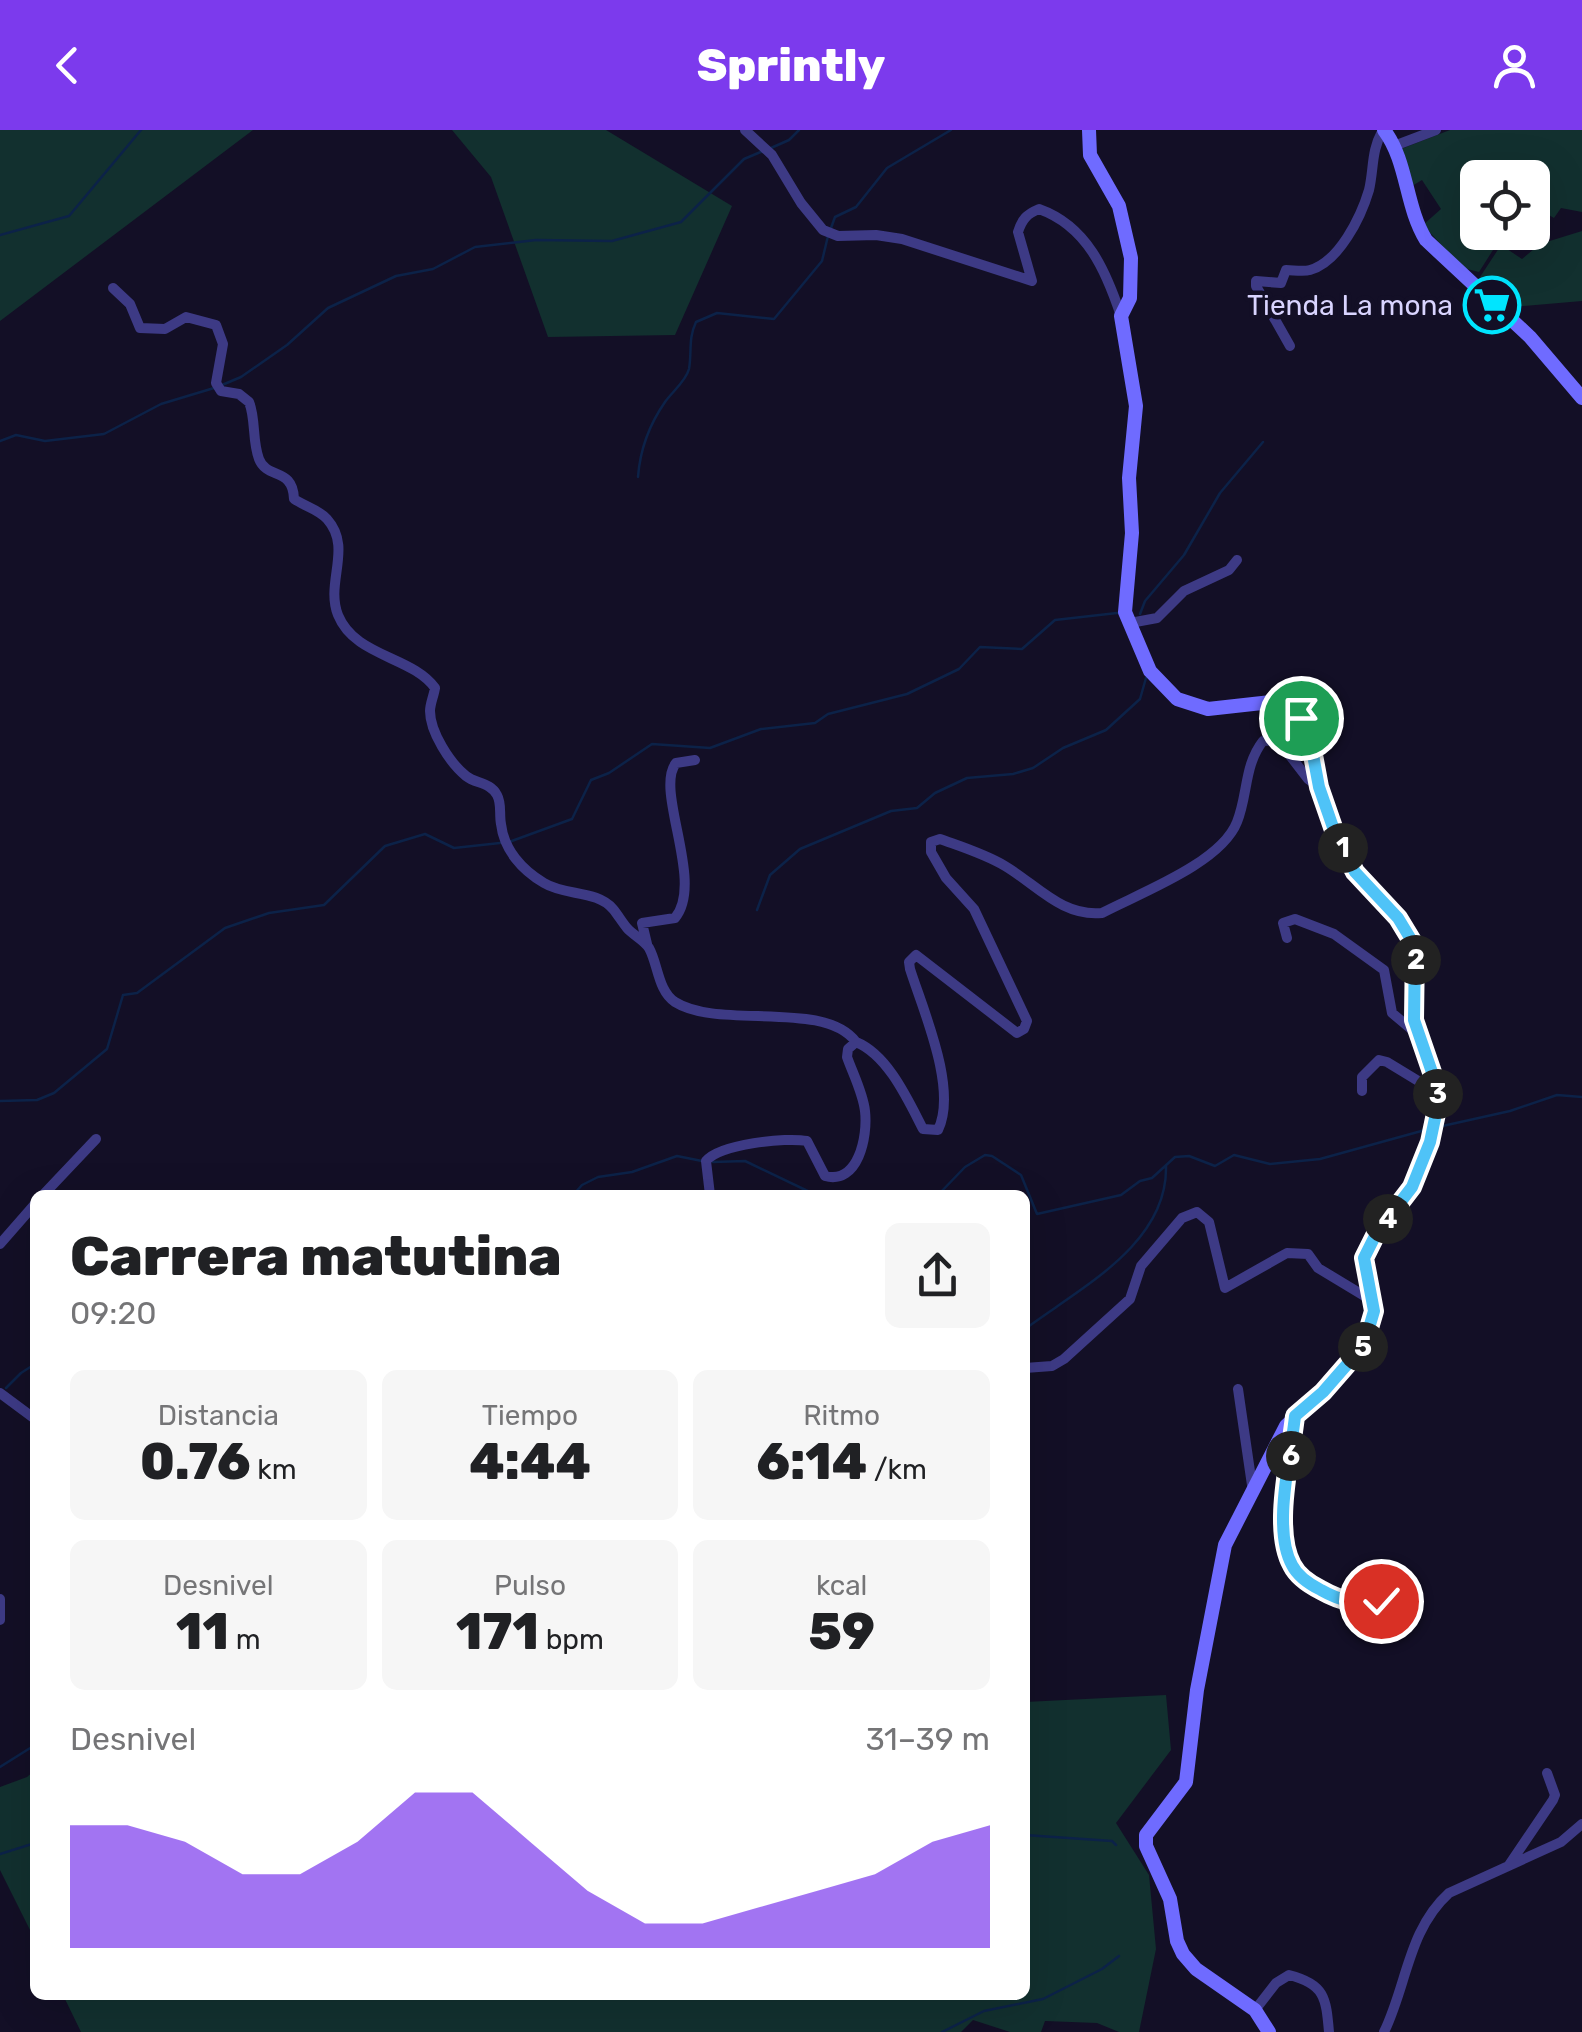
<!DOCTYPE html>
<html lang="es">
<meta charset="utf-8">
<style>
body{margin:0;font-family:Rubik,sans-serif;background:#f6f6f6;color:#202124;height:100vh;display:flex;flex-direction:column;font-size:38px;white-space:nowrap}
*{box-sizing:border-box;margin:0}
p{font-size:32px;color:#757577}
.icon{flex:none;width:55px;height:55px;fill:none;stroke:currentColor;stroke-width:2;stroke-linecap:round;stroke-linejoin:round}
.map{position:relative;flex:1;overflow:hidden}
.panel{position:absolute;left:30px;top:1060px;width:1000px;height:810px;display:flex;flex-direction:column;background:#fff;border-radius:15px;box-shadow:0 10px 40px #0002}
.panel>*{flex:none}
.tools{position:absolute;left:1460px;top:30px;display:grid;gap:20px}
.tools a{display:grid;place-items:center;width:90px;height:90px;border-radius:15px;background:#fff;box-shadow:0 10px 40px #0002;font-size:50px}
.pin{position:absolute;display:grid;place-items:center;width:85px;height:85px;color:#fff;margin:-42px;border:5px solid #fff;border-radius:50%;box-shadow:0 2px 10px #0007}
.km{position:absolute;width:50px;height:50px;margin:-25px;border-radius:50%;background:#222;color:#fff;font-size:28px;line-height:50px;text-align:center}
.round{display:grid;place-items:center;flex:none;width:105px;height:105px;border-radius:15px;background:#f6f6f6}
.headline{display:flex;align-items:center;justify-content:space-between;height:170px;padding:0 40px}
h1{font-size:55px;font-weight:800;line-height:75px}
.stats{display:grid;grid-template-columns:repeat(3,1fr);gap:15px;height:170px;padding:10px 40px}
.stats div{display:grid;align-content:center;border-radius:15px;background:#f6f6f6;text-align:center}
.stats b{font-size:50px;font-weight:800}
.stats small{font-size:28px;font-weight:400}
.stats p{font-size:28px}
.chart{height:280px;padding:20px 40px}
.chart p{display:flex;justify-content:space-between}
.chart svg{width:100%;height:180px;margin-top:10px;fill:#7c3aed;opacity:.7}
header{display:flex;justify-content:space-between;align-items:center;height:130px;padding:0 40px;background:#7c3aed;color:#fff;font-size:45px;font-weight:800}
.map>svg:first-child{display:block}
.green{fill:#12302f}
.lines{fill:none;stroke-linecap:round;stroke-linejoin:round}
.stream{stroke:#0c2248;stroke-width:2.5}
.street{stroke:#3d3a85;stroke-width:10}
.secondary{stroke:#6f6bff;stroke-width:14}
.route-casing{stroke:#fff;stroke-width:20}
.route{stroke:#4fc3f7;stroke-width:12}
.labels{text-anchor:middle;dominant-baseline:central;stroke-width:9;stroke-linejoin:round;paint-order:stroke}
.poi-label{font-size:28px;fill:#d9d4ff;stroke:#130f26;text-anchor:end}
</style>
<header><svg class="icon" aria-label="back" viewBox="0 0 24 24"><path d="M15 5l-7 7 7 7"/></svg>Sprintly<svg class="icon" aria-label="person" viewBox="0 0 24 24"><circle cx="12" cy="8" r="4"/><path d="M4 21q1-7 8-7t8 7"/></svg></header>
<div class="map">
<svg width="1582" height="1902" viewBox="0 0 1582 1902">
<rect width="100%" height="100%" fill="#130f26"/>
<path class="green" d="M0,0h253l-253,191z
M452,0h154l126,76 -57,129 -127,2 -57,-160z
M1450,0h132v82l-21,-4 -7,10 -21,-12 -1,-28h-54v54l7,1 8,5v12l-14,22 -16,-4 -40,-43 18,-16 -19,-29 -10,6 -11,-37z
M1582,101v70l-71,6 -31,-30 21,-32 21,14 18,-15z
M1166,1565l5,55 -55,73 33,52 7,74 -17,83h-20l-22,-9 -52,-2 -4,11h-31l-37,-12 -12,12h-880l-18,-37h962v-293z
M35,1640v170l-35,-70v-83l27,-10z"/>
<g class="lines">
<path class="stream" d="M771,18l18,-8 10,-10
M831,98l4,-11 21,-10 31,-39 64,-38
M0,105l69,-19 72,-86
M222,255l19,-8 46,-32 41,-37 68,-32 37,-7 42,-22 61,-7 76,1 69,-19 63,-63 19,-8
M0,311l16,-6 29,6 59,-7 57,-30 53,-16
M638,347c2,-27 11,-52 27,-75 7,-10 21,-21 24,-33 3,-17 -1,-30 7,-47l21,-9 57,6 48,-58 6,-25
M1140,484l5,-13 39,-46 36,-62 43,-51
M509,712l63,-23 19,-39 18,-7 43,-29 58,4 51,-19 54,-6 13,-9 79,-20 52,-25 21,-22 42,2 33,-29 62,-7
M757,780l13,-35 30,-26 91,-38 26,-3 18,-15 32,-15 46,-4 20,-6 30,-20 43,-18 34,-31 6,-21
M0,971l37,-1 17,-7 53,-44 16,-54 14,-2 88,-65 44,-15 55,-8 61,-59 40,-12 29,14 46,-5
M1438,997l72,-16 47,-16 25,2
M713,1032l32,-1 71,34
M545,1065l2,-3 27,2 8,-9 16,-8 34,-5 45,-16 25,5
M938,1065l27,-28 20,-12 7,1 29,19 16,39 84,-19 19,-14 12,-3 23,-21 14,-1 26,10 19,-11 36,9 50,-5 105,-29
M1025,1199c55,-41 143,-85 141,-163
M6,1258l15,-15 14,-9
M0,1637l35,-22
M1025,1705l87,6 4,4
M0,1724l35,-11
M942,1902l42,-21 59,-12 59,-30 17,-13"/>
<path class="street" d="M745,0l27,25 29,48 22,27 15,6 38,-1 26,4 130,42 -14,-49c4,-13 9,-18 21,-23 48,17 67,62 82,107
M1394,16l42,-16
M113,158l17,16 10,24 25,1 21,-12 30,8 7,19 -7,39 5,8 18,3 10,8c7,17 3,39 10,57 8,21 34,8 35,40 10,7 24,10 33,20 26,29 -2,63 11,96 17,42 74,41 97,73 -1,7 -5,16 -5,23 0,21 20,52 36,65 10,8 24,6 31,19 5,9 2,19 4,29 3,26 21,46 43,59 21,13 53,7 69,26 5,6 9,13 14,19 6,7 17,12 22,20 9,16 9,43 26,54 44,28 149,-3 181,40
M1290,216l-34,-60v-5l25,2 5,-13c7,0 17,2 24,0 29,-8 51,-53 59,-80 5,-21 2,-40 14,-60
M1130,493l27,-5 27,-27 45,-21 8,-10
M1287,808l-4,-15 12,-4 39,15 50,36 8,43 25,21
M647,814l-5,-21 33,-5c30,-36 -21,-128 1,-155l19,-3
M1362,961v-14l17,-17 8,2 51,31
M43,1065l53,-56
M710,1065l-4,-34c14,-17 80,-24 101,-20l18,35c33,9 43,-39 40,-65 -2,-18 -12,-37 -18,-54l1,-8 8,-7c32,13 52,58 67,87l15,1c20,-41 -15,-120 -28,-161l-1,-7 7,-7 101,78 7,-4 3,-8 -53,-112 -28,-31 -15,-26v-10l9,-3c22,8 45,15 65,27 32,19 57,51 97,47 38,-20 119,-50 135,-91 11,-27 7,-57 26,-81l15,-1 30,39 11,8
M0,1114l35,-40
M1025,1238l27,-2 12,-7 66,-60 11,-33 41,-48 15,-6 12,10 16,66 62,-35 21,1 10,14 53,32
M1238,1259l15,103
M0,1263l35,26
M1295,1289c-4,39 -23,112 -3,147 7,11 18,18 30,25 20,11 36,13 59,10l9,-8v-16
M0,1469v21
M1509,1735l44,-65 2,-5 -8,-22
M1255,1880l21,-27 13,-8c36,9 37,23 40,57
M1384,1902c23,-47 24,-102 65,-139l112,-51 21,-18"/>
<path class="secondary" d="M1089,0l1,25 29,51 12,52 -1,40 -9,18 15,90 -7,72 3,55 -7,79 25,59 27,28 31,10 63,-7 17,5 13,11 9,21 9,48 17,49 19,37 43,45 17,28 -1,74 24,73v20l-16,52 -24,43 -30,39 -4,11 10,53 -10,34 -41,47 -37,34 -61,119 -28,145 -11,92 -40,53v11l24,53 7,42 6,13 13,15 59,41 14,22
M1384,0c24,32 21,76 42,110l104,97 52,61"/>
</g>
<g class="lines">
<g class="route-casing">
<path id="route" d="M1301,588l9,21 9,48 17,49 19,36 43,46 17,28 -1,74 20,58 4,26 -8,38 -18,45 -36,47 -12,24 10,53 -10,34 -41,47 -28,24c-4,40 -23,113 -3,149 6,12 17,19 29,25 21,12 36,14 60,11"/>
</g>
<use href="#route" class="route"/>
</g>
<defs>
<g id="supermarket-ring" transform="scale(2.875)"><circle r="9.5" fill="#130f26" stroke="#00e5ff" stroke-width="1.5"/><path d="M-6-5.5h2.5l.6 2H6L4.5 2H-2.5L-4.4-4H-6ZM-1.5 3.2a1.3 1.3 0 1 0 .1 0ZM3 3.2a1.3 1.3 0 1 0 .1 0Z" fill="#00e5ff"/></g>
</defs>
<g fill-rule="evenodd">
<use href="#supermarket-ring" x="1492" y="175"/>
</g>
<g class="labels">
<g class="poi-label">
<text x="1453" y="175">Tienda La mona</text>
</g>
</g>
</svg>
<div class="tools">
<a><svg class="icon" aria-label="locate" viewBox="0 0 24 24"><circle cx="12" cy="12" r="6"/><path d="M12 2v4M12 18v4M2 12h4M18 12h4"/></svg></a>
</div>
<div class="pin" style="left:1301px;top:588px;background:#1e9e55"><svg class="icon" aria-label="arrive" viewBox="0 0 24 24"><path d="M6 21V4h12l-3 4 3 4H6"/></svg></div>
<div class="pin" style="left:1381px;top:1471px;background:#d93025"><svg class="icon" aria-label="check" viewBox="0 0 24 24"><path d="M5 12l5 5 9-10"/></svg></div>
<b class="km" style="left:1343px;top:718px">1</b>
<b class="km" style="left:1416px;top:830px">2</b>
<b class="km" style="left:1438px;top:964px">3</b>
<b class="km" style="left:1388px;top:1089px">4</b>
<b class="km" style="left:1363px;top:1217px">5</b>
<b class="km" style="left:1291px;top:1326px">6</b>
<section class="panel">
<div class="headline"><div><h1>Carrera matutina</h1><p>09:20</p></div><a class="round"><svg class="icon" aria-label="share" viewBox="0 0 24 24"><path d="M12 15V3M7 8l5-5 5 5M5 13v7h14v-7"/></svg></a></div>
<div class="stats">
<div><p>Distancia</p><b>0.76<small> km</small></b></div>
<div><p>Tiempo</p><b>4:44</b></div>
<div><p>Ritmo</p><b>6:14<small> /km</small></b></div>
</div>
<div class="stats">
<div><p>Desnivel</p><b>11<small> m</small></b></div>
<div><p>Pulso</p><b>171<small> bpm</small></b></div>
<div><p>kcal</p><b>59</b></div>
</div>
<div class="chart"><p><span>Desnivel</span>31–39 m</p>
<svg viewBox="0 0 160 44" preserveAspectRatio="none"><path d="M0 44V14L10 14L20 18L30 26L40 26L50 18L60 6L70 6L80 18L90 30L100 38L110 38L120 34L130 30L140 26L150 18L160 14V44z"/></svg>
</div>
</section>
</div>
